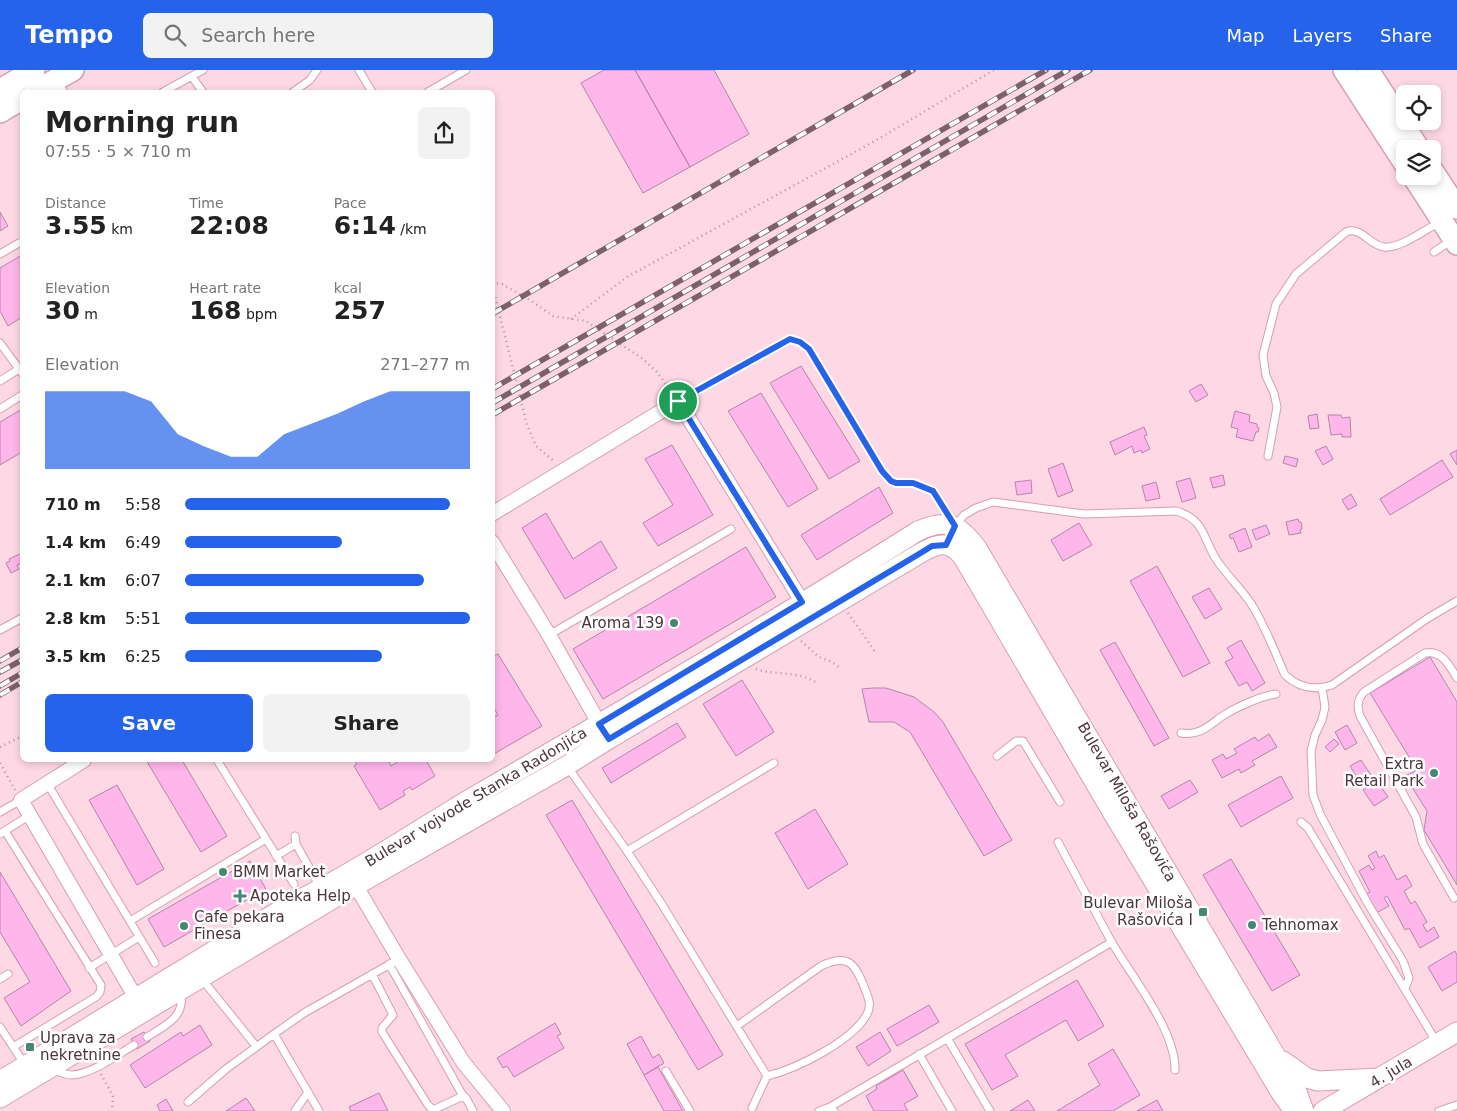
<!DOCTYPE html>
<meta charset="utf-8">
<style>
body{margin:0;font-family:"DejaVu Sans",sans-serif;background:#f2f2f2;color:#222;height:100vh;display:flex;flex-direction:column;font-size:19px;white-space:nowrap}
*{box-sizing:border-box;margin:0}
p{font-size:16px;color:#767676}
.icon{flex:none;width:28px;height:28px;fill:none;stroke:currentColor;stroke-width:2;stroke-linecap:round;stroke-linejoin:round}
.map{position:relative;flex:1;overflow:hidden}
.drawer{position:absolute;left:20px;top:20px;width:475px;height:672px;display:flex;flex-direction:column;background:#fff;border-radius:8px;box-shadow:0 2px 8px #0003}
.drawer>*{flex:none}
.controls{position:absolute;left:1396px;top:15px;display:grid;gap:10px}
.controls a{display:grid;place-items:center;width:45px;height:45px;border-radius:8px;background:#fff;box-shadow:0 2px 8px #0003;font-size:25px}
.pin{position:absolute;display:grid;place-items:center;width:42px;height:42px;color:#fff;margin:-21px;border:2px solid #fff;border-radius:50%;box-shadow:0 1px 5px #0007}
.round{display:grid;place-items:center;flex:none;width:52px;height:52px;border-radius:8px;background:#f2f2f2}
.headline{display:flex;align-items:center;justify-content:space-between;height:85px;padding:0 25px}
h1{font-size:28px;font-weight:700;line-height:38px}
.figures{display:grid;grid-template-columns:repeat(3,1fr);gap:8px;height:85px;padding:5px 25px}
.figures div{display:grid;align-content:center}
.figures b{font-size:25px;font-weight:700}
.figures small{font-size:14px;font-weight:400}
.figures p{font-size:14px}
.chart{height:140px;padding:10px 25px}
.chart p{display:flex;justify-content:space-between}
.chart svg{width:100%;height:90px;margin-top:5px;fill:#2563eb;opacity:.7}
.action{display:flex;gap:10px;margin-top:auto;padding:10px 25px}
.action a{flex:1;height:58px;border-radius:8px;background:#2563eb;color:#fff;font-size:20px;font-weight:700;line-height:58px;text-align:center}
.action a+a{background:#f2f2f2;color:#222}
ul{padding:0 25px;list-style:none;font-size:16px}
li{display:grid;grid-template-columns:80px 60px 1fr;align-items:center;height:38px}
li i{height:12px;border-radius:6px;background:#2563eb}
header{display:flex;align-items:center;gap:30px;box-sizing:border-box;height:70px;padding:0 25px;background:#2563eb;color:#fff}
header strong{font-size:24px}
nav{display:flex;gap:28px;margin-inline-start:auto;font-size:18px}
.search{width:350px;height:45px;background:#f2f2f2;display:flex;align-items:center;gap:12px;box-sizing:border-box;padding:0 18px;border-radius:8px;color:#767676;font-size:19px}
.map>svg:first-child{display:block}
.building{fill:#feb6eb;stroke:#b585a8}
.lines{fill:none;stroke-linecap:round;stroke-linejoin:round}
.lane-casing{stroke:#d89db2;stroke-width:9}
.street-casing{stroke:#d89db2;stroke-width:16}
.secondary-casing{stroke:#d89db2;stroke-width:21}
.primary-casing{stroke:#d89db2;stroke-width:24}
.path{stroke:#b4949e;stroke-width:2.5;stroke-dasharray:1 4;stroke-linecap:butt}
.lane{stroke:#fff;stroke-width:7}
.street{stroke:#fff;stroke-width:14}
.secondary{stroke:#fff;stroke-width:19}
.primary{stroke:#fff;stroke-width:21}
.rail-casing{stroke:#7c616a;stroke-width:5.5}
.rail{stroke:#fff;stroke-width:4;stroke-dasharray:11;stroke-linecap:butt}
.route-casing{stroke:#fff;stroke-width:10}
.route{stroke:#2563eb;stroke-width:6}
.poi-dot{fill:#458777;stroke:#fff;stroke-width:2}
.labels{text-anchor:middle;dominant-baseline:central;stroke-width:5;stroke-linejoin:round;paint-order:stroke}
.poi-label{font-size:15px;fill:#4c343c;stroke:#fff;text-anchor:start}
.street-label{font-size:15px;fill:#4c343c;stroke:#fff}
</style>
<header>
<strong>Tempo</strong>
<div class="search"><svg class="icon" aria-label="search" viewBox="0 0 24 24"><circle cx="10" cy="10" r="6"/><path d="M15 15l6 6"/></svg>Search here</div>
<nav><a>Map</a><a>Layers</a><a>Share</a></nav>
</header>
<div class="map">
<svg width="1457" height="1041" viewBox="0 0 1457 1041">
<rect width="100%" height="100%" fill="#fed9e5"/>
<path class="building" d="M604,0h31l55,97 -47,26 -62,-110z
M635,0h79l35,64 -59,33z
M0,142l8,14 -8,5z
M22,185v62l-14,9 -8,-15v-43z
M801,296l59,95 -31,18 -59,-96z
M1201,314l7,11 -12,7 -7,-11z
M761,323l57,96 -30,18 -60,-96z
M22,339v43l-22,13v-43z
M1235,341l15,4 -1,7 8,2v3l2,1 -1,4h-2l-3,9 -17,-4 2,-8 -7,-2z
M1317,344l2,14 -9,1 -2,-13z
M1328,345h13l1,3 8,-1 1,20h-9v-3l-11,1z
M1144,357l3,8 -3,1 6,13 -8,4 -1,-3 -7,3 -2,-7 -17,9 -5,-13z
M672,375l41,70 -55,31 -15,-23 30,-18 -28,-46z
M1326,376l7,13 -10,6 -8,-14z
M1457,380v15l-7,-11z
M1285,386l13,3 -2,8 -13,-4z
M1442,390l11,17 -63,38 -10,-16z
M1063,393l10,28 -15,6 -10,-28z
M1223,405l2,10 -12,3 -3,-10z
M1190,408l6,20 -14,4 -6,-20z
M1031,410l1,13 -15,2 -2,-13z
M1156,412l4,16 -14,3 -4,-15z
M879,417l14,26 -76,47 -16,-25z
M1351,424l6,11 -9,5 -6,-10z
M546,443l27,46 28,-18 16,27 -52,31 -43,-71z
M1298,449l1,3h2l1,7 -2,1 1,3 -12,2 -3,-13z
M1079,453l13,22 -29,16 -12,-21z
M1266,455l4,9 -14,6 -4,-10z
M1245,458l7,19 -13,5 -6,-14 -2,1 -2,-4z
M746,477l30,50 -173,102 -30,-50z
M22,483v10l-5,2 2,4 -8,4 -5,-10 4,-2 -1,-2z
M1157,496l53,97 -27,14 -53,-96z
M1209,518l13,21 -17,10 -13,-22z
M1241,570l24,43 -13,8 -5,-9 -8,4 -14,-24 8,-4 -6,-10z
M1115,572l54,96 -15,8 -54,-96z
M498,584l44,72 -50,29v-37l6,-3 -6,-10v-48z
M1430,587l27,45v183l-33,-55 3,-19 -22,-35 12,-6 -47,-77z
M742,610l32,52 -38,24 -33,-52z
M873,618h13l28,9 20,15 9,10 69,118 -28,16 -74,-124 -16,-10h-25l-7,-33z
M677,653l9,14 -75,46 -9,-15z
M1347,655l10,18 -12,7 -10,-18z
M1269,664l8,13 -25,14 3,4 -14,8 -2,-4 -17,9 -10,-18 11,-6 3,5 11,-6 -3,-4 21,-12 3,4z
M1334,669l5,5 -9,8 -5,-5z
M146,690h36l45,76 -26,16z
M354,690h34l3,6 10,-6h25l9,16 -23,14 -2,-3 -7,4 2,4 -25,15 -26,-44 3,-2z
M1361,690l10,15 -11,7 -10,-16z
M1281,706l12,22 -52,29 -13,-22z
M1190,710l8,12 -29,17 -8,-13z
M1377,711l11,16 -14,9 -11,-16z
M117,715l47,84 -27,16 -48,-85z
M572,730l151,255 -25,15 -152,-255z
M815,739l33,55 -40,25 -33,-56z
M1376,781l3,7 5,-3 13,25 9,-5 6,11 -8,5 7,13 4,-3 12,21 -4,3 4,7 7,-5 5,10 -19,11 -11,-20 -4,2 -18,-34 -3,2 5,8 -13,7 -10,-19 4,-2 -11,-21 10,-6 3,5 3,-2 -7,-12z
M1231,789l69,116 -28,16 -69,-116z
M250,791l16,28 -102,58 -16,-28z
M0,802l71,119 -50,35 -17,-28 26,-16 -30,-50z
M1455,881l2,4v27l-15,9 -14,-24z
M1077,910l27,46 -26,15 -12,-21 -61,35 13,21 -26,14 -27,-46z
M929,935l10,17 -42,24 -10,-17z
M555,953l6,11 -4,2 7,12 -50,29 -7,-11 -4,2 -6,-10z
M200,955l12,20 -67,43 -15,-23 51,-33 2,4z
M144,962l6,9 -13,8 -6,-10z
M880,962l11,19 -23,15 -12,-19z
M641,966l12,22 6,-4 5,9 -20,12 -17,-31z
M1113,979l27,46 -27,16h-56l43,-26 -12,-21z
M658,997l25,44h-19l-20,-36z
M903,1000l15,26 -14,8 4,7h-34l-8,-15 11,-7 -1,-3z
M379,1023l9,18h-37l-2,-4z
M246,1028l9,13h-29z
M166,1029l7,12h-13l-3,-6z
M1028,1030l7,11h-25z
M1157,1030l6,11h-26z"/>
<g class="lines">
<g class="lane-casing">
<path id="lane" d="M359,0l13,22
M192,7l11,15
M57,12l7,10
M163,22l40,-22
M293,22l17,-12 7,-10
M428,22l38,-22
M1434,182l18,-12
M0,184l19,-11
M0,273l22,30
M0,311l22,-14
M678,331l112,-62 10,3 9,7 73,122 9,10 5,2h17l20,8 21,32
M0,339l22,-14
M1268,386l9,-49 -3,-14 -8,-17 -3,-21 13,-51 20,-30 50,-42c15,-6 23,13 38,15 16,2 42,-18 56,-25
M956,455l8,-10 12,-7 17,-6 91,12 92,-3c30,8 27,30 42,51 10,14 22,26 32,40 15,23 24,48 35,73 14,13 29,16 47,10l96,-67 29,-17
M0,560l22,-12
M549,565l182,-106
M1322,618l3,19 -3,13 -7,15 -4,16 2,44 7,19 48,90 35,57 6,17 -4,11
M1181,663c20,3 28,-8 43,-18 13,-8 37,-19 52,-21
M997,686l19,-15h7l37,61
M217,690l77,124
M567,696l60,85 36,55 104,170 -15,32
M47,713l108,180
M0,742l21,-12
M1301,752l7,6 129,215
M5,761l96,154 -1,7 -4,5 -83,50
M0,764l30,-19
M295,766l1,8 24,43
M1058,772c18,33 35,66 53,99 20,35 65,89 64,129
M627,781l147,-88
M276,786l20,-12
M1454,828l-31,-54 -7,-27 -56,-101c-3,-10 -3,-16 4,-24l61,-39c17,-3 24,12 32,25
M130,851l136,-82
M389,894l74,132
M89,898l50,-31
M372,904l21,41 -11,13v4l46,73 5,5 30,-14 3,2 7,13
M201,908l55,68
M0,909l8,-5
M737,956l84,-60c27,-13 34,-3 44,23 3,8 7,16 2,25 -14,27 -71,55 -100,62
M0,957l25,38
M147,967c18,-11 40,-21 33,-45
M947,968l43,73
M919,984l33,57
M53,999c6,3 12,6 19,6 20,-1 45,-20 62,-30
M666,1001l24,40
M188,1032l38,-33 48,-35
M830,1037l282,-165
M295,1041l13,-19
M319,1041l-45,-77 30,-21 95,-54
M819,1041l11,-4 4,4
M1439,1041l18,-6"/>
</g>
<g class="street-casing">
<path id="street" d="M492,444l186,-113 130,210
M492,472l57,93 55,97
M84,690l-63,40 119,205
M356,816l43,73 64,103 40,49"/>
</g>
<g class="secondary-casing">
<path id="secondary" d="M1283,991l24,17 11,3 61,-3
M0,1011l287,-175c67,-33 129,-75 193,-113 147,-85 294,-171 438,-262 29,-13 41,-7 59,17l320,544 7,19
M0,1028l341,-204 225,-128 43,-27 310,-185c19,-11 31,-15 45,5l148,253 169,281 13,18
M1323,1041l134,-79"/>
</g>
<g class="primary-casing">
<path id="primary" d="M1344,0l61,94
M1368,0l51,79
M0,20l34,-20
M34,22l39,-22
M0,42l22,-13
M1432,100l25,38
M1413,106l44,68"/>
</g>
<path class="path" d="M492,213l10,1 31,18 20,14 33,5 57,38 14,13 14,19
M492,224l3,2 32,129 9,21 19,16
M571,249l56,-42 248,-136 119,-71
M848,543l28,40
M801,571l18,16 13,5 8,6
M756,599c20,7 42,1 61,14
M0,677l22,-11
M0,693l15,27
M101,1004l12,22 -1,15"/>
<use href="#lane" class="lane"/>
<use href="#street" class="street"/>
<use href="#secondary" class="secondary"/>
<use href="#primary" class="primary"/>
<g class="rail-casing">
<path id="rail" d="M492,244l421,-244
M492,319l554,-319
M492,333l576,-333
M492,345l598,-345
M0,591l22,-13
M0,602l22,-12
M0,616l22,-13
M0,625l22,-13"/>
</g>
<use href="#rail" class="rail"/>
</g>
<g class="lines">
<g class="route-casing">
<path id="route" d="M790,269l10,3 9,7 73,122 9,10 5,2h17l20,8 22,35 -9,19 -14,1 -13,8 -310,185 -10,-15 203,-122 -124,-201z"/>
</g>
<use href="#route" class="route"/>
</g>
<g class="poi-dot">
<circle cx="674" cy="553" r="5"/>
<circle cx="1434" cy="703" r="5"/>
<circle cx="223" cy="802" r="5"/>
<path d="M237.5 818.5h5v5h5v5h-5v5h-5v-5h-5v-5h5z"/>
<rect x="1198" y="837" width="10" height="10" rx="2.5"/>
<circle cx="1252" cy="855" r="5"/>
<circle cx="184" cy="856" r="5"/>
<rect x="25" y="972" width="10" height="10" rx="2.5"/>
</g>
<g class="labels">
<g class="poi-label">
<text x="664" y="553" text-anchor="end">Aroma 139</text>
<text x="1424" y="694" text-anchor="end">Extra<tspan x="1424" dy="17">Retail Park</tspan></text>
<text x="233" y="802">BMM Market</text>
<text x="250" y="826">Apoteka Help</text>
<text x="1193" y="833" text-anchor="end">Bulevar Miloša<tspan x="1193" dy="17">Rašovića I</tspan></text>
<text x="194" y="847">Cafe pekara<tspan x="194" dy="17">Finesa</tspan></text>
<text x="1262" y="855">Tehnomax</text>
<text x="40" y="968">Uprava za<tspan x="40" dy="17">nekretnine</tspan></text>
</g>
<g class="street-label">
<text transform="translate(476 727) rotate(-31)">Bulevar vojvode Stanka Radonjića</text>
<text transform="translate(1127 732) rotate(60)">Bulevar Miloša Rašovića</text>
<text transform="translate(1391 1002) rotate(-31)">4. jula</text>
</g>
</g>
</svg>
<div class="controls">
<a><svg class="icon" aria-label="locate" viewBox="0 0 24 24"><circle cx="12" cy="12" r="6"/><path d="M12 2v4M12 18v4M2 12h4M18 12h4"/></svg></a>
<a><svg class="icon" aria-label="layers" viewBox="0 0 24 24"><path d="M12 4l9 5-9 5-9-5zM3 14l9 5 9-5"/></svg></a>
</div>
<div class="pin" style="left:678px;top:331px;background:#1e9e55"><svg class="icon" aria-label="arrive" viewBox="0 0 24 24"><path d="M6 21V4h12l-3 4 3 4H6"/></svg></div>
<section class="drawer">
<div class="headline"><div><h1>Morning run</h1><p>07:55 · 5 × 710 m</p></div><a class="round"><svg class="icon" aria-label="share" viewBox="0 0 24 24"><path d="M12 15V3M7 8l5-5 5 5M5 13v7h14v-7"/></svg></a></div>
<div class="figures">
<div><p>Distance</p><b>3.55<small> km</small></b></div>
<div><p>Time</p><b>22:08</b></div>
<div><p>Pace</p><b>6:14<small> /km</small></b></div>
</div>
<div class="figures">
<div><p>Elevation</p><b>30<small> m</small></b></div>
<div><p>Heart rate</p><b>168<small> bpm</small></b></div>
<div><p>kcal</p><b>257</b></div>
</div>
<div class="chart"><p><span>Elevation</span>271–277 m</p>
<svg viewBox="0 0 160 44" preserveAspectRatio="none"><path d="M0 44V6L10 6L20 6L30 6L40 11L50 27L60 33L70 38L80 38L90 27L100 22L110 17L120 11L130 6L140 6L150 6L160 6V44z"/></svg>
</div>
<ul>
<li><b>710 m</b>5:58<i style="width:93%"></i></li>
<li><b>1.4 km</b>6:49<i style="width:55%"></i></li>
<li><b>2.1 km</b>6:07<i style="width:84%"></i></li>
<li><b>2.8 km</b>5:51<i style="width:100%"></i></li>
<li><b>3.5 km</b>6:25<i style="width:69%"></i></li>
</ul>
<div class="action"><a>Save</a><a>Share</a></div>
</section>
</div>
